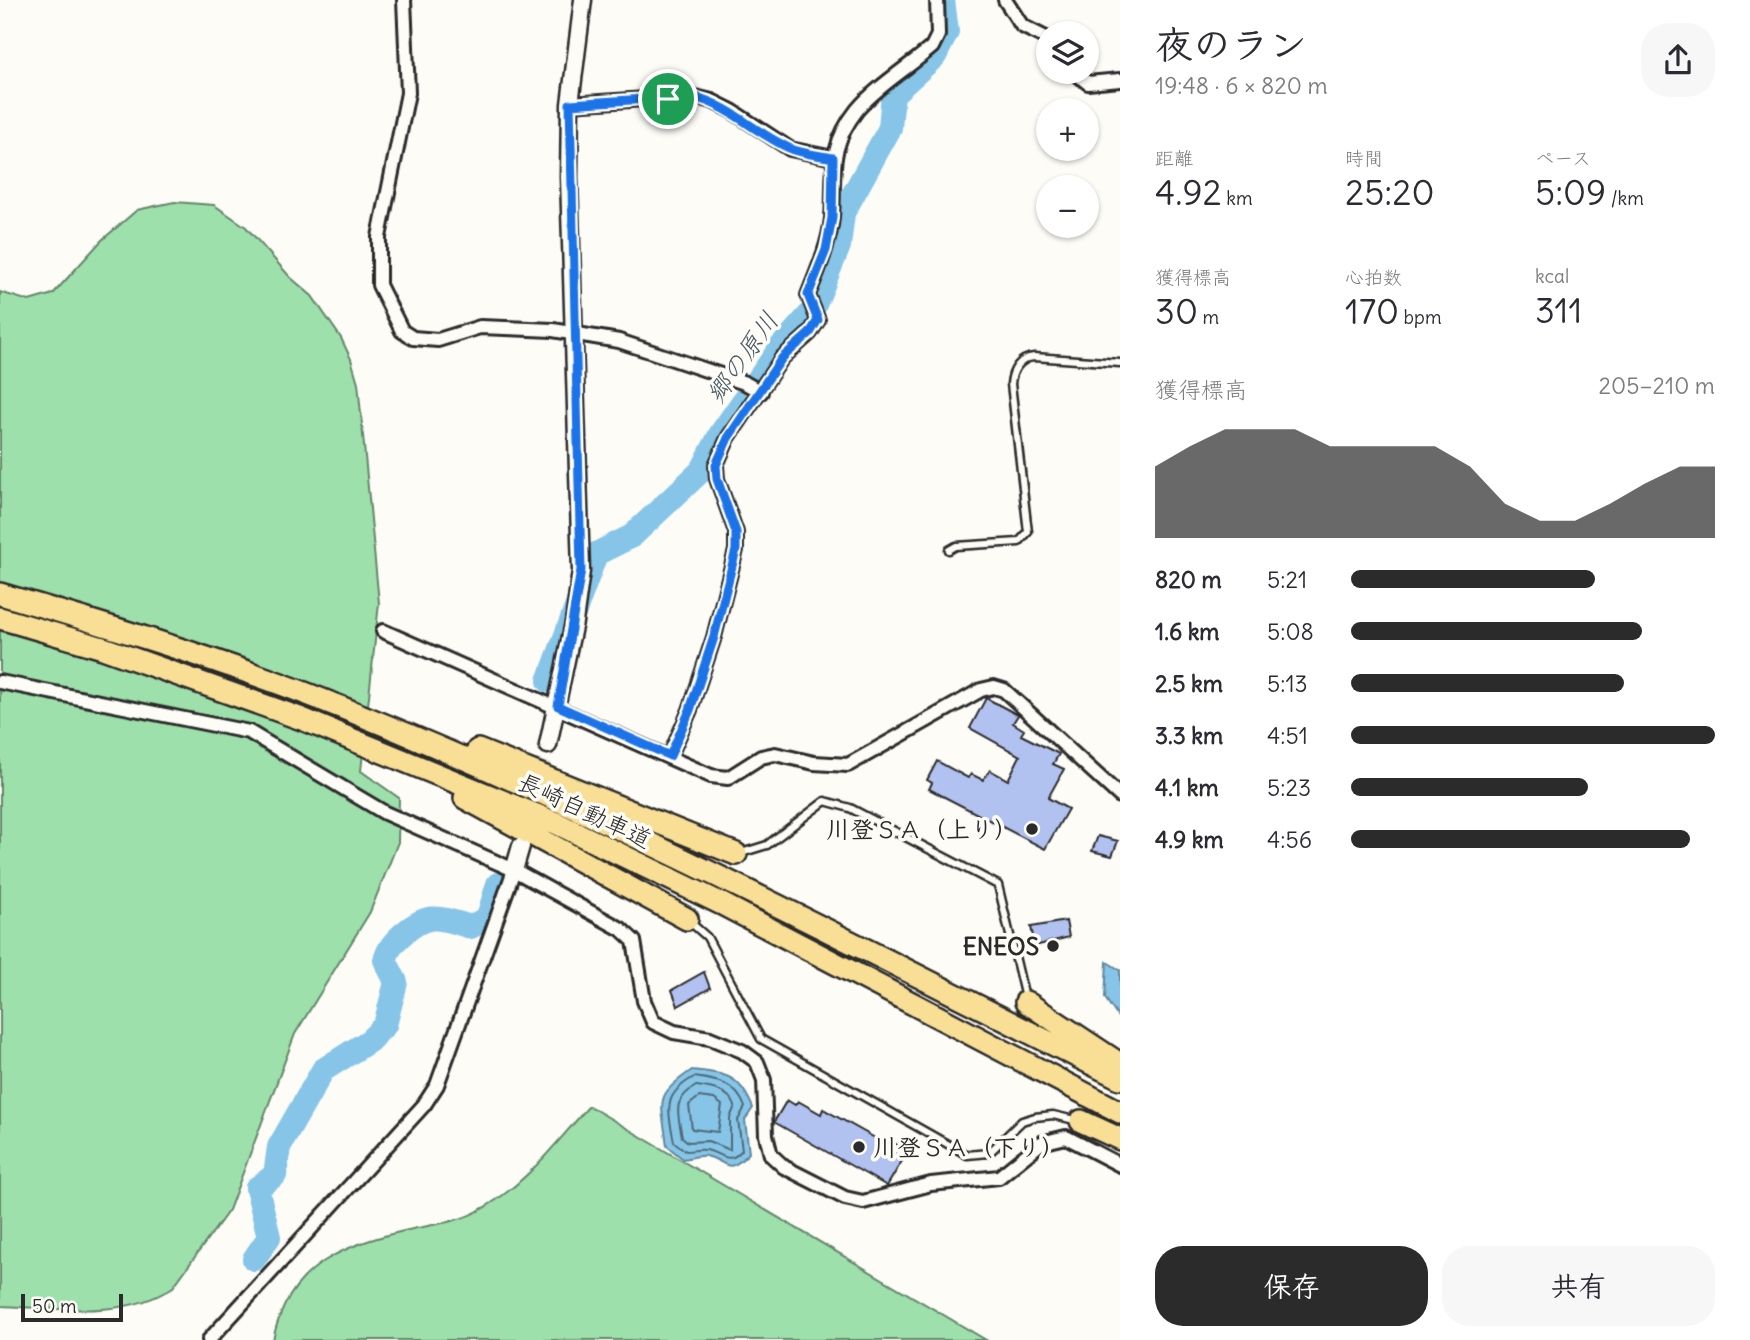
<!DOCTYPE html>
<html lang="ja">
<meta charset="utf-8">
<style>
body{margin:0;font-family:Delius,"Klee One",sans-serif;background:#f7f7f7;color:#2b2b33;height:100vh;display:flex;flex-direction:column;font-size:26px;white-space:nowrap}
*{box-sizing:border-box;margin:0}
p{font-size:23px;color:#7c7c81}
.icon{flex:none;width:38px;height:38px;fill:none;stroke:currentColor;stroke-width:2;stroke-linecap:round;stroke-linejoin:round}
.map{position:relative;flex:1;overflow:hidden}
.drawer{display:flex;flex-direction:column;background:#fff;width:630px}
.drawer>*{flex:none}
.controls{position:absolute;left:1036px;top:21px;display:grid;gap:14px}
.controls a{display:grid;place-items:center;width:63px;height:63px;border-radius:50%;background:#fff;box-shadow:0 2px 5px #0004;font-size:35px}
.scale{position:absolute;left:21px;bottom:18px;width:102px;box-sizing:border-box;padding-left:7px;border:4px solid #2b2b2b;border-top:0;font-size:19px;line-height:24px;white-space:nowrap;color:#2b2b2b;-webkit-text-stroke:5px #fdfcf7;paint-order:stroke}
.pin{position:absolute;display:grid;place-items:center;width:60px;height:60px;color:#fff;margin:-30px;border:4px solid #fff;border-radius:50%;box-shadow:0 2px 7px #0007}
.round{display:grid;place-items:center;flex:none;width:74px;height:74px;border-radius:28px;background:#f7f7f7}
.overview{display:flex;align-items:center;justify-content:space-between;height:119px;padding:0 35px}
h1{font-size:38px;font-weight:600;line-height:52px}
.figures{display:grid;grid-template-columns:repeat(3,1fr);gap:10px;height:119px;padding:7px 35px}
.figures div{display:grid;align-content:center}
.figures b{font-size:35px;font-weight:600}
.figures small{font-size:19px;font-weight:400}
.figures p{font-size:19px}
.chart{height:196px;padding:14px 35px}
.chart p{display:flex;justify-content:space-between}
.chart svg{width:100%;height:126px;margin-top:7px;fill:#2b2b2b;opacity:.7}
.action{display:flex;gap:14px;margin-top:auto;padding:14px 35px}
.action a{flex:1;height:80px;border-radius:28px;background:#2b2b2b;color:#fff;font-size:28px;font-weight:600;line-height:80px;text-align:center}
.action a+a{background:#f7f7f7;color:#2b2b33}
ul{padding:0 35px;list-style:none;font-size:23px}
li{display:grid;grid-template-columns:112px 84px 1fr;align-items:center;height:52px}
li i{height:18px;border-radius:9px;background:#2b2b2b}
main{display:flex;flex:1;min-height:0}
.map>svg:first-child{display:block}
.green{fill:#9de0ab;stroke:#64866b;stroke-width:2}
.water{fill:#86c5e7;stroke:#62879c;stroke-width:2}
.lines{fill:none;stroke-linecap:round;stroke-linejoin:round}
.shore{stroke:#4f6976;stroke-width:2}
.river{stroke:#86c5e7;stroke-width:24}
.building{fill:#b1c2f1;stroke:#2b2b2b;stroke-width:2}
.secondary-tunnel{stroke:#d3d2ce;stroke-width:16;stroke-dasharray:16 8;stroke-linecap:butt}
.lane-casing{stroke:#2b2b2b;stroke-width:11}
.street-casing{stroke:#2b2b2b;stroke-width:18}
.secondary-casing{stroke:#2b2b2b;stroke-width:21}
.highway-casing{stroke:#2b2b2b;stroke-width:26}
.lane{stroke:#fdfcf7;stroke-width:6}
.street{stroke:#fdfcf7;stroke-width:12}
.secondary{stroke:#fdfcf7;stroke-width:16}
.highway{stroke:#f9df96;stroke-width:21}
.route-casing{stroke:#fff;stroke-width:14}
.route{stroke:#1a73e8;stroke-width:9}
.poi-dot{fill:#2b2b2b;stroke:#fdfcf7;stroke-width:2.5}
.labels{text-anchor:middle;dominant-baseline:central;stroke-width:7;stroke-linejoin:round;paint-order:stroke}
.street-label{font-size:24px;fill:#2b2b2b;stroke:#fdfcf7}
.poi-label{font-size:24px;font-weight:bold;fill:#2b2b2b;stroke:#fdfcf7;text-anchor:end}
.water-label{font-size:26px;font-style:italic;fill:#465963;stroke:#fdfcf7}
</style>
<main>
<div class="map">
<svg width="1120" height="1340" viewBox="0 0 1120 1340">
<rect width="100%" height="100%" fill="#fdfcf7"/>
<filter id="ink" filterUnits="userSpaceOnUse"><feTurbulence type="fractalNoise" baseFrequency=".0143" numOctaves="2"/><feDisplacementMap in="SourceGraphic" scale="14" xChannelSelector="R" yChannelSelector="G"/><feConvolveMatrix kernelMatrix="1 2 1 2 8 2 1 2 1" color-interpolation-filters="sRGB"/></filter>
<g filter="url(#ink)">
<path class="green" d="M174,202l40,3 32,22 44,50 22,19 29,42 10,21 7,24 21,220 -18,168 38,27 -1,44 -28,70 -75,122 -66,176 -56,77c-47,33 -119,21 -173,19v-1014l29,9 24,-7 49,-54 35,-30z
M589,1106l397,234h-713c15,-77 75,-97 144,-112 21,-4 43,-7 61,-17 46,-24 77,-67 111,-105z"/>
<path class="water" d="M1107,962l13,8v50l-15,-22z
M692,1070c34,4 47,4 61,38l-8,12 4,33c-24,24 -20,8 -43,3 -6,-1 -16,2 -23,3l-16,-13c-5,-45 -15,-49 25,-76z"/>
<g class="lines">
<path class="shore" d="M694,1077c23,3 42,6 51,30l-7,13 4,30c-12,14 -18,6 -32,1 -7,-3 -17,0 -24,0l-12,-9c-6,-33 -12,-47 20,-65z
M696,1086c16,2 33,4 39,20l-5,12v32l-22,-9 -20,1 -6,-5c-4,-25 -11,-36 14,-51z
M699,1097l15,2 8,6 -4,27 -26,-3 -3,-24z"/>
<path class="river" d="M549,681l47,-127 36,-18 70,-66 19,-37 59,-85 32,-36 27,-66 4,-33 47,-85 3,-34 42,-38 12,-24 -4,-32
M254,1259l15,-22 -12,-49 18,-13 4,-28 44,-77 46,-29 16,-16 11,-43 -11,-22c4,-13 9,-18 19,-27 26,-22 36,-15 67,-6l17,-10 10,-33"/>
</g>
<path class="building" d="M986,698l32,17 -5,8 11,7 -3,5 38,19 -6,10 11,5 -16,29 20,11 -23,40 -116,-60 3,-6 -5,-3 10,-19 31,17 3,-4 12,6 7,-10 18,10 12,-24 -50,-28z
M1098,836l20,5 -6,15 -20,-5z
M1066,921l3,16 -34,9 -4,-19z
M704,972l6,16 -32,18 -6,-16z
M787,1100l8,5 3,-4 23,13 2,-5 61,34 3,-4 21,12 -21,35 -113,-64z"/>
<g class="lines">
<path class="secondary-tunnel" d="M527,823l21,-78"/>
<g class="lane-casing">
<path id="lane" d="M949,550l7,-4 63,-4 9,-10 -17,-148c1,-14 9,-26 23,-27l86,6
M741,853l26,-8 58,-44 25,7 148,77 27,113
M690,922l17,15 54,102 206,116 22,-2 33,-32 13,-4 18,-2 26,6"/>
</g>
<g class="street-casing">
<path id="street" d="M404,0l4,93 -29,144v48l23,46 11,7 25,2 42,-13 73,3 66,11 126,42 16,9
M1005,0l17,26 26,13
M1074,72l14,11 32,-3
M570,104l121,-8 21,5 20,10 58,38 43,9
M383,631l328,145 17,2 33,-21 14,-3 39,9 34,2 133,-75 13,-3 10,3 116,106
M0,682l249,50 136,81 129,57 107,59 13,12 10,60 9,21 21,10 36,6 32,13 15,11 7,18 2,55 5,20 13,12 61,31 18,4 68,-18 68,-7 42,-34 25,-6 54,28
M670,756l20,-46 24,-73 22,-87v-18l-19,-53 -1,-14 12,-27 54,-80 28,-25 8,-13 -10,-25c10,-25 21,-50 24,-77 3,-44 -5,-70 25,-108 18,-22 53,-44 75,-63l6,-12 -1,-35
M209,1340l215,-235 13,-20 77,-215"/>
</g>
<g class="secondary-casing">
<path id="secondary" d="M548,745l26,-123 7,-51 -12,-394 1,-73 13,-104
M514,870l7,-24"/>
</g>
<g class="highway-casing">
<path id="highway" d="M0,594c106,31 212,63 315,103 277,108 540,248 805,381
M0,618l103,30 199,71 254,104 166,81 398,208
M478,750l258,104
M465,798l222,121
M1026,1002l94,62
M1081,1121l39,18"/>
</g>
<use href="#lane" class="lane"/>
<use href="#street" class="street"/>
<use href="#secondary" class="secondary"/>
<use href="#highway" class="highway"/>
</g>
</g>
<g class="lines" filter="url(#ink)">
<g class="route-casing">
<path id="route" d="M691,96c39,9 63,36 98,52 13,6 30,7 44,10l-1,60 -6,32 -18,45 10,25 -8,13 -28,25 -54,80 -12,27 1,14 19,53v18l-22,87 -24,73 -20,46 -112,-50 23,-136 -11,-466z"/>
</g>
<use href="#route" class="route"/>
</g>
<g class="poi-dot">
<circle cx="1032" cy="829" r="7"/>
<circle cx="1053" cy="946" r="7"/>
<circle cx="859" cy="1147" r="7"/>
</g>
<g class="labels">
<g class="street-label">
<text transform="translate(585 810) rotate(25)">長崎自動車道</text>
</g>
<g class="poi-label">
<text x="1018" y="829">川登ＳＡ（上り）</text>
<text x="1039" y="946">ENEOS</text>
<text x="873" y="1147" text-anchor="start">川登ＳＡ（下り）</text>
</g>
<g class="water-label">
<text transform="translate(742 357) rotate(-55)">郷の原川</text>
</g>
</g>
</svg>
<div class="controls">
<a><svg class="icon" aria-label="layers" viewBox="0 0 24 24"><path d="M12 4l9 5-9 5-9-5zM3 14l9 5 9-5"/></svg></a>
<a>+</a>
<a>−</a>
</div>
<div class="scale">50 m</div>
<div class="pin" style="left:668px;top:99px;background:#1e9e55"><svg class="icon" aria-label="arrive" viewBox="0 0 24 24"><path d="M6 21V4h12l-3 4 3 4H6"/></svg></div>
</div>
<section class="drawer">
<div class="overview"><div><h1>夜のラン</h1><p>19:48 · 6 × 820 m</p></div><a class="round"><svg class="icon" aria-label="share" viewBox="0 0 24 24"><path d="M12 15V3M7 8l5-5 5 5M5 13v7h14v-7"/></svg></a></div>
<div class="figures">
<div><p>距離</p><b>4.92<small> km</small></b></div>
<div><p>時間</p><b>25:20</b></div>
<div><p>ペース</p><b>5:09<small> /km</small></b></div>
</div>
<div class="figures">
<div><p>獲得標高</p><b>30<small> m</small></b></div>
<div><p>心拍数</p><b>170<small> bpm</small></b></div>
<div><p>kcal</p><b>311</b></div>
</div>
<div class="chart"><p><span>獲得標高</span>205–210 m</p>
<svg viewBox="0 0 160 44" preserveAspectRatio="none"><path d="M0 44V19L10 12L20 6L30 6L40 6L50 12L60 12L70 12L80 12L90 19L100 32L110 38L120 38L130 32L140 25L150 19L160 19V44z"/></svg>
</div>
<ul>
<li><b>820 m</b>5:21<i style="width:67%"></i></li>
<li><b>1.6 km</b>5:08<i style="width:80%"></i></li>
<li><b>2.5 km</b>5:13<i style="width:75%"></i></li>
<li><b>3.3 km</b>4:51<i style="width:100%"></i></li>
<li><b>4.1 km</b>5:23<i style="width:65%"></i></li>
<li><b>4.9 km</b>4:56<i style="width:93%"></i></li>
</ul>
<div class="action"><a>保存</a><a>共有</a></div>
</section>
</main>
